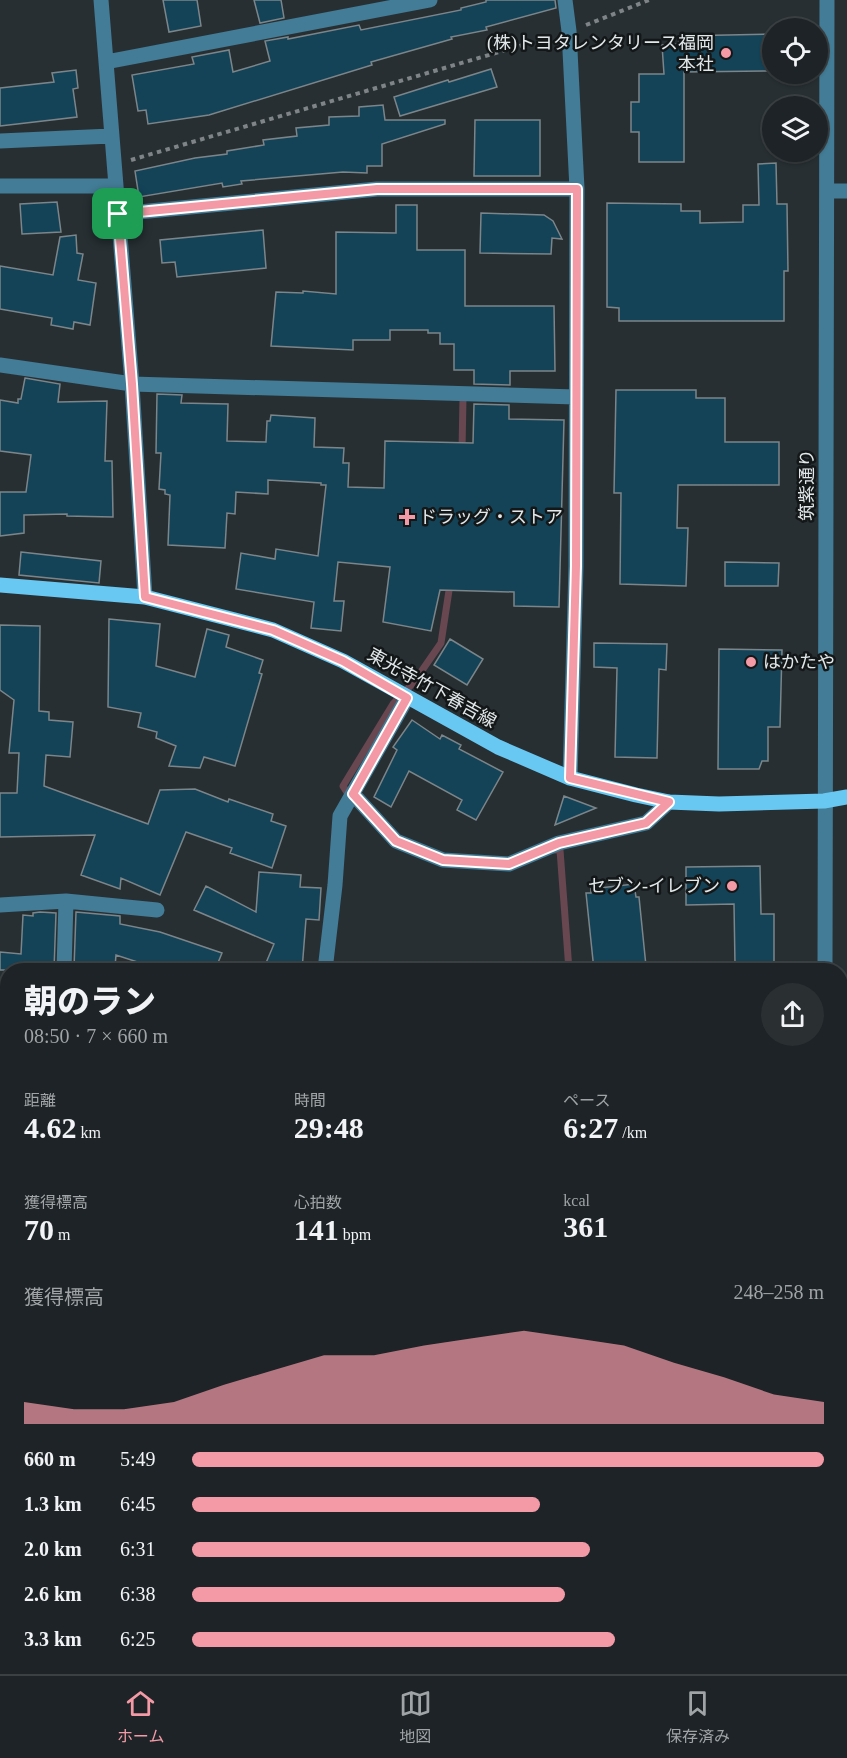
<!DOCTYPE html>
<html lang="ja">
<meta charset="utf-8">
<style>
body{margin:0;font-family:"Times New Roman","Noto Sans JP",serif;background:#2a2f32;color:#f1f3f6;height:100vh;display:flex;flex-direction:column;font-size:22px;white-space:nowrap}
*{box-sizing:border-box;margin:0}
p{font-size:20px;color:#a0a4a7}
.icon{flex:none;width:33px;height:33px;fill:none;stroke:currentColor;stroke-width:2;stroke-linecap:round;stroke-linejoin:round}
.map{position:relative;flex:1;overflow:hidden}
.side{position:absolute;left:0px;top:963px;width:848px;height:711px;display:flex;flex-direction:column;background:#1d2326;border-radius:24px 24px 0 0;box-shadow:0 2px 4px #0004,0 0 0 2px #3b4043}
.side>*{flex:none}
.buttons{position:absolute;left:762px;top:18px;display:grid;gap:12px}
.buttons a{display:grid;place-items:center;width:66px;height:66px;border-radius:50%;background:#1d2326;box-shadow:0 2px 4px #0004,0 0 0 2px #3b4043;font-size:30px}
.pin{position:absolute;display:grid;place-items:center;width:51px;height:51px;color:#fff;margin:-26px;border-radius:12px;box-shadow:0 3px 9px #0006}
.round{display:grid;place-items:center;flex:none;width:63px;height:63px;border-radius:32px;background:#2a2f32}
.head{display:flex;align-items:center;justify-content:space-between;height:102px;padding:0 24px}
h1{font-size:33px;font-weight:800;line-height:45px}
.stats{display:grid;grid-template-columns:repeat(3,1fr);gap:9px;height:102px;padding:6px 24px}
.stats div{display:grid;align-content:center}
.stats b{font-size:30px;font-weight:800}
.stats small{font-size:16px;font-weight:400}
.stats p{font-size:16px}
.chart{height:168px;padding:12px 24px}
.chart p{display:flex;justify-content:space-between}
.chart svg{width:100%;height:108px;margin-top:6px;fill:#f49aa6;opacity:.7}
ul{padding:0 24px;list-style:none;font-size:20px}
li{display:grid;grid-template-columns:96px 72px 1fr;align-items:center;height:45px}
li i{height:15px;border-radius:8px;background:#f49aa6}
.tab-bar{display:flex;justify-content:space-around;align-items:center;height:84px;border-top:2px solid #3b4043;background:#1d2326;font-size:16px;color:#a0a4a7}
.tab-bar a{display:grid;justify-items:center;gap:3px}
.tab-bar .selected{color:#f49aa6}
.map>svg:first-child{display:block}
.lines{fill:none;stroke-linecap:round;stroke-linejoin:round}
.stream{stroke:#684750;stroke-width:7}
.building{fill:#144357;stroke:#7c8589;stroke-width:1.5}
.path{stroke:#7e8487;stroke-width:4;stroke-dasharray:4.5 4.5;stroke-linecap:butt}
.minor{stroke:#437c96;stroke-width:15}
.major{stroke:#68c8f2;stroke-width:15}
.route-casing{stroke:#fff;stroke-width:12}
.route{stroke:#f49aa6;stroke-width:8}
.poi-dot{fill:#f49aa6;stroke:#131718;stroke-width:2}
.labels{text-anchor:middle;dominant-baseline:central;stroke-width:5;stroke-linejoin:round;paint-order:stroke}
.poi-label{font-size:18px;fill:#e2e7e9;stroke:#131718;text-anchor:end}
.street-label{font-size:18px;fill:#e2e7e9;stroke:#131718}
</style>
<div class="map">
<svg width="847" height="1674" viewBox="0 0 847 1674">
<rect width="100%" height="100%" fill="#272f33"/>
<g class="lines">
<path class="stream" d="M462,450l1,-52
M350,797l-7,-11 50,-82 21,-22 27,-39 9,-59
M554,850h6l9,120
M840,1178l7,4"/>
</g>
<path class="building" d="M163,0h34l4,26 -32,6z
M254,0h27l3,18 -24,5z
M486,0h69l1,8 -70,19 1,3 -36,7 1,2 -81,23 1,3 -163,50 -61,9 -2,-14 -8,1 -6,-36 62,-11 -2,-7 37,-7 4,22 37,-11 -5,-20 23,-4v2l71,-14 2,5 100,-20v-2l25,-6z
M772,34v37l-88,1v90h-45v-30h-8v-30h8v-28h25l-2,-29 17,-1v-8z
M491,69l6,18 -97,29 -6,-19 54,-17 1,2z
M76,70l2,18 -5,1 4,28 -77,9v-38l54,-6 -2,-9z
M383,105l2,15h60v4l-63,20v22h-15v7l-24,-1 -102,9 1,3 -19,3 -1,-4 -83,14 -4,-26 60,-13 32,-4v-3l37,-6 -1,-5 34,-4 -1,-8 33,-3v-8l30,-1v-9z
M475,120h65v56h-66z
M776,163l1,41h10l1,67h-4v50h-165v-13l-12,-1v-104l74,1v7h19v12l43,-1v-17h16l-1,-41z
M57,202l4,30 -39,2 -2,-30z
M396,205h21v45h48v56h89l1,65h-45v14l-36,-1v-14h-20v-26h-14v-11h-12v-3h-38v10h-37v10l-82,-4 5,-54 27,1v-2l33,3v-62l60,1z
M481,213l63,2 9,6 9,18 -10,-1 -1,16 -71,-1z
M263,230l3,38 -89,9 -2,-15 -13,1 -2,-23z
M76,235l1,18 6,1 -5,26 18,3 -6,42 -16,-3 -1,7 -22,-4 1,-7 -52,-9v-43l53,9 7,-38z
M25,378l35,6 -2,18 49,-1 -2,60h7l1,56 -46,-1v-2l-43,1v18l-24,3v-44h26l5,-37 -31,-4v-51l18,3v-4h3z
M616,390h80v8h29v44h54v43h-101l-1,43h11l-2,58 -66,-2 1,-91h-7z
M157,394l25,1 -1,8 47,1 -1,37 39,1 1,-21h3l1,-6 44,3 -1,29 30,1 -1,15h6l-1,24 36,1 1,-47 88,2 1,-39 35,1v14l55,1 -5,187 -45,-1v-14l-74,-2 -9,41 -48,-9 7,-55 -52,-5 -4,39h10l-3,30 -30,-3 3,-26 -78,-13 5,-36 34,6 1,-10 42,7 8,-71h-5v-2l-53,-3v14l-32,-2 -1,22 -8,-1 -2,35 -57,-3 2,-50 -5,-1v-4l-6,-1 2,-36h-5z
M21,552l80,9 -2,22 -80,-8z
M725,562l54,1 -1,23h-53z
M109,619l51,5 -4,42 39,11 12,-48 22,6 -3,12 37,13 -4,13 3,1 -27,92 -31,-9 -4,11 -31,-2 7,-20 -20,-8 1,-6 -19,-5 3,-14 -33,-6z
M0,625l40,1 -1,85 10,1v8l24,2 -3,35 -24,-2 -2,31 104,38 12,-34 35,-1 33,13 1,-3 44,15 -2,7 15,5 -14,42 -42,-15 2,-5 -46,-16 -26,63 -39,-17 -1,11 -39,-14 14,-40 -95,2v-44h17l2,-40h-10l5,-53 -14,-10z
M450,639l33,20 -16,26 -33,-20z
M594,643l73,1 -1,26 -7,-1 -2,89 -42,-1 2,-89 -23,-1z
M719,649l63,1 -2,77h-12v34h-6l-3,8h-41z
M412,720l28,19 2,-4 19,10 -2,4 44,23 -27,48 -19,-10 5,-10 -53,-29 -18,36 -17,-10 23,-47 -4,-3z
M564,796l32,12 -41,17z
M760,866l1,48h13v50h-39l-1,-60 -48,1v-38z
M259,872l42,3 -1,12 21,1 -2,32 -13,-1 -4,51h-39l11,-26 -80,-34 12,-24 50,26z
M634,884l2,13h3l7,69h-5v4h-47l-8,-77h5v-4z
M40,912l16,1 -2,57h-54v-18l21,2 2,-39 10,1v-3z
M76,912l44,4v8l40,8 62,21 -7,17h-53l-46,-15 -1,12 -22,-2 -1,5 -18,-2z"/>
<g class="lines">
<path class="path" d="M586,25l63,-25
M131,160l419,-123"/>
<path class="minor" d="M101,0l31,384 13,213
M565,0l4,31 8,158 -1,377 -6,212
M106,62l324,-62
M0,141l111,-5
M0,186h115
M828,191h19
M118,214l259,-25h200
M0,365l132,19 444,13
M353,794l43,47 47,19 66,4 50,-21 87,-20 23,-21
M0,905l66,-4 91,9
M64,970l2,-69
M325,970l10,-85 5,-69 67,-118
M825,970l2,-970
M840,1114l7,2
M0,1320h8
M0,1647l8,2
M128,1666l16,3 16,-3
M763,1674l3,-8"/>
<path class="major" d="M0,585l145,12 128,33 70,31 155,86 72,31 66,17 33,7 50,2 105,-3 23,-4"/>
</g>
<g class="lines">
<g class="route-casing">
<path id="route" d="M377,189h200l-1,377 -6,212 99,24 -23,21 -87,20 -50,21 -66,-4 -47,-19 -43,-47 54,-96 -64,-37 -70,-31 -128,-33 -13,-213 -14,-170z"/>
</g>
<use href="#route" class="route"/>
</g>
<g class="poi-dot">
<circle cx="726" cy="53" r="6"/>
<path d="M404 508h6v6h6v6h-6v6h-6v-6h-6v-6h6z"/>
<circle cx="751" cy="662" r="6"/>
<circle cx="732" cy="886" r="6"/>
</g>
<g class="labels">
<g class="poi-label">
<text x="714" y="43">(株)トヨタレンタリース福岡<tspan x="714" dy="21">本社</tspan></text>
<text x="419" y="517" text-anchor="start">ドラッグ・ストア</text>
<text x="763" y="662" text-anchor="start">はかたや</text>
<text x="720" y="886">セブン-イレブン</text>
</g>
<g class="street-label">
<text transform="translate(807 485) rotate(-90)">筑紫通り</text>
<text transform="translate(432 688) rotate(29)">東光寺竹下春吉線</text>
</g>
</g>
</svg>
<div class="buttons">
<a><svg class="icon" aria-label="locate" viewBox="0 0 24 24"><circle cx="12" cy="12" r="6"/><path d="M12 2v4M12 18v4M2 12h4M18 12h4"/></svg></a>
<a><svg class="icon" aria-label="layers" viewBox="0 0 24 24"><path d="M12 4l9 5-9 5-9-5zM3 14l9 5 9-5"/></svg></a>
</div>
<div class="pin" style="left:118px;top:214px;background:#1e9e55"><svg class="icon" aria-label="arrive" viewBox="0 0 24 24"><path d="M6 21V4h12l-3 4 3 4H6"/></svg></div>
<section class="side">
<div class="head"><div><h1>朝のラン</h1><p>08:50 · 7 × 660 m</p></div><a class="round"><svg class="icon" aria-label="share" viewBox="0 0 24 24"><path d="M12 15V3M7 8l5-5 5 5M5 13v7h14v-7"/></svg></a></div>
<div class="stats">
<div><p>距離</p><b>4.62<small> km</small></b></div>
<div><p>時間</p><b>29:48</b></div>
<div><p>ペース</p><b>6:27<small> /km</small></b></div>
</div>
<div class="stats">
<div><p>獲得標高</p><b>70<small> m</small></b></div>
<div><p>心拍数</p><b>141<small> bpm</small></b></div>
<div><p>kcal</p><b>361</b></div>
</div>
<div class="chart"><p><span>獲得標高</span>248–258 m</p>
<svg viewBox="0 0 160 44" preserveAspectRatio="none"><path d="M0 44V35L10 38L20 38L30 35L40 28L50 22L60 16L70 16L80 12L90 9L100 6L110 9L120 12L130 19L140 25L150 32L160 35V44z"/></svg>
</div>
<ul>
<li><b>660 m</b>5:49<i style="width:100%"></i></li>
<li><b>1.3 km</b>6:45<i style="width:55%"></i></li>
<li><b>2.0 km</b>6:31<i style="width:63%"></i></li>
<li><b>2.6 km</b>6:38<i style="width:59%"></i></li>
<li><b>3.3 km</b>6:25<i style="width:67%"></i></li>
</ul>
</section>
</div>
<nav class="tab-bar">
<a class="selected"><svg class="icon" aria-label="home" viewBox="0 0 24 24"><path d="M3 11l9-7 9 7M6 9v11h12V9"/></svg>ホーム</a>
<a><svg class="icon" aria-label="map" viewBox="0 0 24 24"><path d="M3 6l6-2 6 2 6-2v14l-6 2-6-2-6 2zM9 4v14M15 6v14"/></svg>地図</a>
<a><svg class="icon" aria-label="saved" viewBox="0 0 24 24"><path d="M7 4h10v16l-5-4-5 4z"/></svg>保存済み</a>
</nav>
